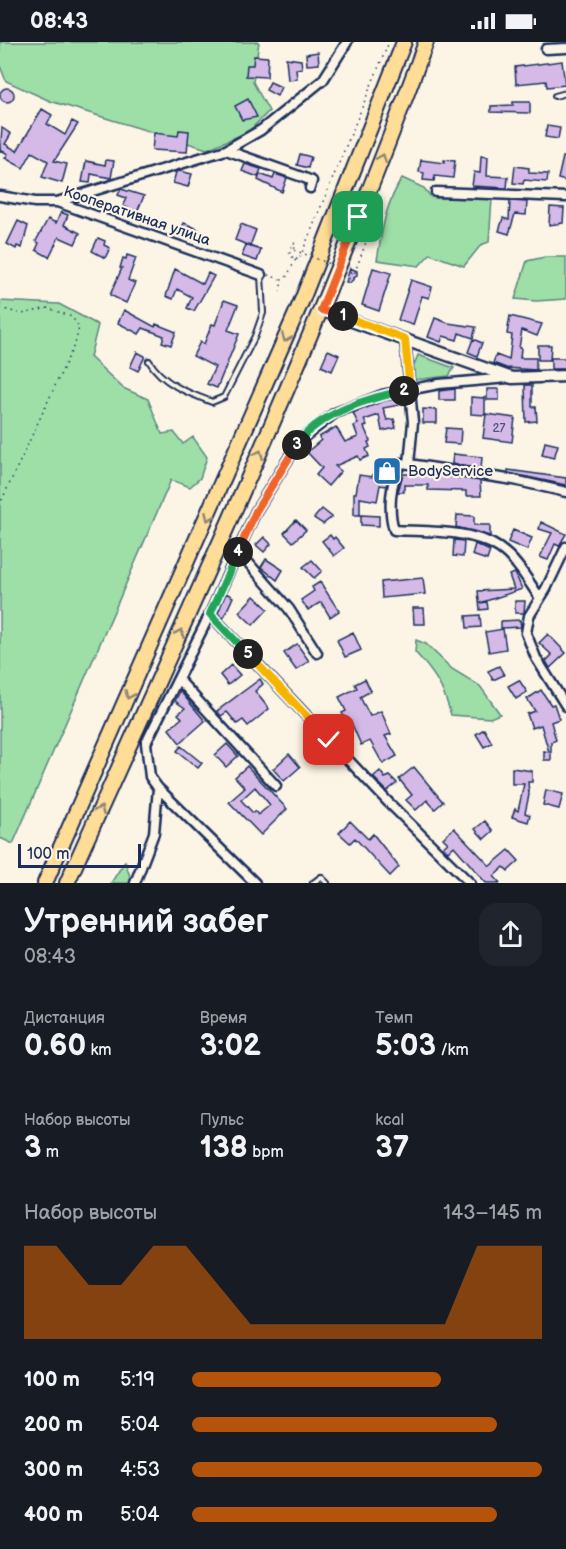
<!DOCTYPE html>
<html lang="ru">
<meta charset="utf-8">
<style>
body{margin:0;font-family:"Balsamiq Sans",sans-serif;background:#20242c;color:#f1f3f6;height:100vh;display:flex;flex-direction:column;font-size:22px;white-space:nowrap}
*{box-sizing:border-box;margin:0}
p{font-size:20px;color:#9ea1a6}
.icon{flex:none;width:33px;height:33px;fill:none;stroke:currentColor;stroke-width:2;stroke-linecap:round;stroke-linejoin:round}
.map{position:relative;height:841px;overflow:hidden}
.sheet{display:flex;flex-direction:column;background:#171b24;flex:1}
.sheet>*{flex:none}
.scale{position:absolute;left:18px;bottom:15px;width:123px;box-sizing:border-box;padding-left:6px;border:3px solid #1b2f5e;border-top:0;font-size:16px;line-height:21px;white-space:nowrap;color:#1b2f5e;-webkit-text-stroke:4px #fcf5e5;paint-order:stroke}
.pin{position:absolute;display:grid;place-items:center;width:51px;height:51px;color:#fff;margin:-26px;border-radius:12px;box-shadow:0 3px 9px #0006}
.km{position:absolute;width:30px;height:30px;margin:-15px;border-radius:50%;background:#222;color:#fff;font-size:16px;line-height:30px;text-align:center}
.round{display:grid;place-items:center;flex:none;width:63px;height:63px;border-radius:18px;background:#20242c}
.head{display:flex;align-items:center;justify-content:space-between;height:102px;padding:0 24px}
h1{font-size:33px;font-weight:600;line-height:45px}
.figures{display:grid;grid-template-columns:repeat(3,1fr);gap:9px;height:102px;padding:6px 24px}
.figures div{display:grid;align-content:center}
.figures b{font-size:30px;font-weight:600}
.figures small{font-size:16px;font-weight:400}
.figures p{font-size:16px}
.chart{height:168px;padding:12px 24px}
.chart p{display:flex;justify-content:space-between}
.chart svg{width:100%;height:108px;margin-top:6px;fill:#b45309;opacity:.7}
ul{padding:0 24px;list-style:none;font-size:20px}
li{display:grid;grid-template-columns:96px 72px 1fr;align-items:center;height:45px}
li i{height:15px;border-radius:8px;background:#b45309}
.status{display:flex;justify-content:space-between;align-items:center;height:42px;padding:0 30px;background:#171b24;direction:ltr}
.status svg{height:16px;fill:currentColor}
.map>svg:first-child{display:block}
.green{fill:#9edea7;stroke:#5c8682;stroke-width:1.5}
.building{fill:#d5bae8;stroke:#1b2f5e;stroke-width:1.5;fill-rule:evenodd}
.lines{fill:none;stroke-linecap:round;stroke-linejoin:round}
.service-casing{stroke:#1b2f5e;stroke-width:8}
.minor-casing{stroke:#1b2f5e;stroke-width:13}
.tertiary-casing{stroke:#1b2f5e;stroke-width:15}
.primary-casing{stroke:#1b2f5e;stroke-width:18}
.path{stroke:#1b2f5e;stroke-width:1.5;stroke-dasharray:1.5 4.5;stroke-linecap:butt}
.service{stroke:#fcf5e5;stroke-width:4}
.minor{stroke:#fcf5e5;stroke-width:8}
.tertiary{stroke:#fcf5e5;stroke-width:10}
.primary{stroke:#ffdd96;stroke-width:14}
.path-bridge{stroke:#1b2f5e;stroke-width:1.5;stroke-dasharray:1.5 4.5;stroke-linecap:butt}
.oneway{stroke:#8d867a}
.split-1-casing{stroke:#fff;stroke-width:12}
.split-2-casing{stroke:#fff;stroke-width:12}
.split-3-casing{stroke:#fff;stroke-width:12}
.split-4-casing{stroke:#fff;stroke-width:12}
.split-5-casing{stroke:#fff;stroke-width:12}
.split-6-casing{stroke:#fff;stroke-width:12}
.split-1{stroke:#f0652b;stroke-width:8}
.split-2{stroke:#f5b400;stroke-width:8}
.split-3{stroke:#22a559;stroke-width:8}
.split-4{stroke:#f0652b;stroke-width:8}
.split-5{stroke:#22a559;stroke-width:8}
.split-6{stroke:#f5b400;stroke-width:8}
.labels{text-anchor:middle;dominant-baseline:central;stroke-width:4.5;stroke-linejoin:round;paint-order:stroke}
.number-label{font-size:12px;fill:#4a5280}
.street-label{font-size:15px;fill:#1b2f5e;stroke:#fcf5e5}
.poi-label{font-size:15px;fill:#1b2f5e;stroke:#fcf5e5;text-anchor:start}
</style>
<div class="status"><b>08:43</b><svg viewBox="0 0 49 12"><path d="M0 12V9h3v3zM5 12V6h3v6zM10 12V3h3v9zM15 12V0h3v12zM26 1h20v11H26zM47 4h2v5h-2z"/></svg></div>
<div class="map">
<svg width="566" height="841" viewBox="0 0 566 841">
<rect width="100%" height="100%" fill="#fcf5e5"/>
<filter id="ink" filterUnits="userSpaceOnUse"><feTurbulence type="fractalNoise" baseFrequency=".0167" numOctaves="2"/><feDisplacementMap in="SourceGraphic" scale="12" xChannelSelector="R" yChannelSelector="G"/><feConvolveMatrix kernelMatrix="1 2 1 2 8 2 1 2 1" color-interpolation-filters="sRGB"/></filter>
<g filter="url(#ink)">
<path class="green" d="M0,0h259l-6,40 16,29 -21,21 -41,17 -157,-48 -44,-20 -6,-15z
M402,136l22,10 7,9 61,2 -3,43 -8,3 -17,21 -34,-12 -11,12 -42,-6c6,-33 7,-52 25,-82z
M545,215h21v42l-30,2 -21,-2 12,-38z
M0,259l59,3 39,21 -8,32 33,31 25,11 14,35 12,-2 9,12 10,-7 14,20 -7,21 -10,9 -19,-7 -158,364 -13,-6z
M418,313l36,13 -5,8 -35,4 -3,-8z
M416,598l10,4 26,25 28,17 20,28 -10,4 -39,-3c-8,-29 -16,-41 -36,-63z
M125,819l7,22h-21z"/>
<path class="building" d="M318,10l1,12 -12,1 -1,-11z
M254,14l14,1 -1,20 -21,-1 1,-11h6z
M286,16l15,2 1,8 -6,1 1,10 -9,1z
M562,19l3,24 -18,2 -1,-6 -30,3 -1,-17z
M270,40l11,5 -4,9 -11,-6z
M0 53a7 7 0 1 1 14 0a7 7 0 1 1-14 0Z
M248,57l9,18 -15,3 -7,-14z
M513,60h17v11l-39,-1v-6l22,-1z
M42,67l10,6 -5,9 18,11 7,-14 6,3 -24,37 13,3 -5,19 -20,-6 6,-16 -16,-9 -9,16 -18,-10 3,-4 -7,-4 -1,2 2,-24 9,6 -6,10 12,7z
M547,84l13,2 -2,11 -13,-2z
M179,88l10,1 -2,21 -35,-2 2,-17 24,3z
M300,112l11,3 -3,11 -11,-3z
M481,114l7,1 -1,19 21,1 -1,11 -35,-2 2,-14 6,1z
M563,115h3v24l-8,-2z
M106,118l8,1 -3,17 -20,-4 -1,9 -8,-1 4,-21 19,4z
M421,118l23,3v-3l11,1 -2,17 -18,-2 -1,5 -11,-1 1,-7 -5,-1z
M245,122l16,5 -3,8 -16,-6z
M515,124l14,2v5l19,1 -1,8 -23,-2 -1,4 -10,-1z
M180,129l12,3 -4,13 -15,-4 3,-11z
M260,132l13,5 2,-5 12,4 -5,14 -24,-12z
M121,147l23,7 -7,16 -14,-6 3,-8 -8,-3z
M510,159l17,1 -1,13 -11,-1 -6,20 -10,-3 4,-13 6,2z
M550,165l14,1 -1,15 -14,2z
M61,170l7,3 -4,10 16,8 -5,11 -16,-7 -10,20 -13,-7 3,-7 -3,-2 12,-22 8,4z
M18,179l10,5 -6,22 -5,-2 -1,3 -9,-5z
M184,181l14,6 -4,9 -14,-6z
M241,182l15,6 -6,16 -15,-6z
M98,196l7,3 -1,4 6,3 -5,10 -13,-7z
M246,203l15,5 -4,11 -15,-5z
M127,213l9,3 -8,22 7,3 -9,20 -16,-8 12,-27h-2l3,-10 3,1z
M350,226l7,3v4l-7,8 -4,-1z
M373,226l18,5 -12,38 -17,-6z
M175,227l28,15 5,-11 6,3 -20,35 -7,-3 5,-11 -15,-8 -4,10 -7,-3z
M411,238l21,7 -3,11 -7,-2 -9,29 -15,-5z
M224,258l14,5 -10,25 11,4 -22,54 -10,-4 8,-17 -22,-11 7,-14 4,2 8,-20 3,1z
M124,268l31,17 1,-3 20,8 -5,13 -9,-3 2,-6 -21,-8 -4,6 -21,-11z
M510,274l32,8 -5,12 -15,-6 -3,18h2l-1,10h16v12l-30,-2 -13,-5 3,-8 13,5 3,-25 -5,-1z
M435,276l13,5 28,4 -3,11 -14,-5 -2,7 -14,-4 -2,6 -13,-5z
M473,297l9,4 -5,13 -9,-4z
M538,303h13l-1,15h-12z
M328,308l11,5 -7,16 -11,-5z
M137,310l8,4 -7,15 -8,-4z
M551,316h15v11h-15z
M525,343h7v22h4l1,14 -11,1z
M455,347v11h-16v-9z
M487,347h12v11h-12z
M404,355l1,7 -22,4 4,12 7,-1 2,9 -14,3 -3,-16 -15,5 3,6 -3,1 6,14 -2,1 2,5 -4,2 3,7 -9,4 -2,-4 -23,10 6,5 -13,15 -12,-11 6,-7 -15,-16 14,-12 -2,-3 17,-10 9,15 13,-5 -4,-11 4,-2 -5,-11 31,-12z
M471,355l14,1v17l-14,-1z
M423,367l14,1v13h-14z
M486,372l29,4 -3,24 -29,-4z
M446,386l15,1 -1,15 -16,-1z
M545,400l13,3 -4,13 -12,-3z
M453,412l29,3 -1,12 -29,-5z
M379,424l13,2 -6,18 -6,-1 -3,16 -17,-3v17h-6v-22h2l3,-18 13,2 2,-7 4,1z
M508,428l58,8v7l-58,-12z
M403,432h31l46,7 1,15h-15v-5l-38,-1v-5h-24v7h-6z
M322,467l10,8 -9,7 -9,-6z
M361,473l18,1v10l-18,-1z
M457,473l17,1v9h16v11l-34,-9z
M296,478l10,10 -13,12 -9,-9z
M541,480l25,12 -7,12 -4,-2 -7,16 -8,-3 12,-24 -13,-4z
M513,488l19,8 -5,12 -19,-8z
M330,493l3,4 2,-2 9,11 -10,8 -12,-15z
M264,495l7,7 -7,8 -8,-7z
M454,498l10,1 -1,16 -10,-1z
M475,502l15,7 -3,9 -15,-5z
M266,517l17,11 -6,10 -16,-13z
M312,518l10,11 -8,7 -11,-11z
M515,531l7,16 -42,14 7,-1 1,7 -8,1 -2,-19 36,-2 -5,-14z
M423,536l2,16 -43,4 -1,-16z
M320,540l19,29 -9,6 -9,-15 -13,8 -7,-10 13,-9 -2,-4z
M226,551l7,4 -10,22 -5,-6z
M254,554l14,13 -15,16 -14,-13z
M515,559h10l-1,12h-9z
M413,566h11l1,16h-11z
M480,573l1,12 -14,1 -1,-12z
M520,578l1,7 -20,1v-7z
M503,587l3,20 -17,3 -4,-20z
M353,590l8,18 -16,7 -8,-17z
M548,592l18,19 -16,15 -4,-7 6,-6 -13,-12z
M297,602l12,17 -13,9 -12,-17z
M231,623l9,10 -12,10 -8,-10z
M499,624l5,9 -11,5 -5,-9z
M260,637l3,5 -8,7 14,18 -21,17 -5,-6 -6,4 -10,-12 -6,4 -4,-5z
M365,637l6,12 -11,6 10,19 11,-5 10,23 -6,2 12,20 -14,8 -13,-23 -9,4 -10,-23 -3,2 -6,-11 4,-2 -7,-14 18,-9 -2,-4z
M519,638l8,12 -11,7 -8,-13z
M541,648l10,15 3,-1 5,15 -8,3 5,18 -5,2v18h-7v-9l5,1 -8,-27 -9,3 -5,-14 8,-3 -8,-12z
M180,649l25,30 -25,22 -11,-14 13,-11 -4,-4 7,-6 -10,-7z
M484,687l8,14 -8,4 -8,-13z
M227,702l11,12 -12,11 -11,-12z
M181,704l21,17 -4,5 -21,-17z
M289,712l11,13 -16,14 -11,-12z
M247,724l40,43 -26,26 -32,-33 16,-14 -10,-11zM255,745l15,18 -12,10 -3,-4 -2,2 -12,-13z
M414,725l29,35 -8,7 -8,-9 -11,10 -10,-10 6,-5 -13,-16z
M512,726l20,3v11h-4l1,13 -4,18 5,2 -2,7 -16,-5 3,-8 3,2 6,-27h-12z
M380,729l5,7 5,-2 7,7 -10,8 -14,-14z
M546,748l17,4 -4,15 -16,-4z
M350,779l18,18 5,-5 26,33 -9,9 -35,-38 -5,5 -11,-10z
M485,779l8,10 -9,8 -9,-10z
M454,786l36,38 19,-16 10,11 -11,10 -4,-4 -10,9 6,7h-14l-32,-37 -6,6 -5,-5 5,-4 -5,-5z"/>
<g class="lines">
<g class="service-casing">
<path id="service" d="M555,54l11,-3
M149,319c14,23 39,32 63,41l12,-5 31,-61 8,-23 -2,-38
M313,841l8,-6 6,6"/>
</g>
<g class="minor-casing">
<path id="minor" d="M546,7l20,-1
M226,108l76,27 10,4 -2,7
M436,150l130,5
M0,154l35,6h22l204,73
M57,160l169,-52 35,-20 62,-50 24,-38
M405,297l8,83 -4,42 -8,-1c-11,19 -13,47 -7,67 33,2 77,-1 105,18 18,12 29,33 41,50
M409,422l105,16 52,12
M566,505l-20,42 -17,27 -3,17 10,25 30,48
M238,509l51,58 28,44
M210,572l179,189 81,80
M178,637l98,107
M135,841l19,-50 4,-45
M255,841l-97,-95 -8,-11 -4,-34 64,-129 46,-103 44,-71 35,-27 47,-18 57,-11 69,-6"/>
</g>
<g class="tertiary-casing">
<path id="tertiary" d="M321,268l191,68 54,-2"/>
</g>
<g class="primary-casing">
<path id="primary" d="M45,841l257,-583 102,-258
M67,841c125,-278 254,-555 359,-841"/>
</g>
<path class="path" d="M296,217l3,1 90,-218
M351,230l-2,7 3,1 17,-46
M268,233l12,4
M281,237l5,-1 10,-19 -7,-4 4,-12 3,1 -2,6
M280,250l2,-12
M0,266l22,6 26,-6 24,9 7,10 -3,14 -76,163"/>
<use href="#service" class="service"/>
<use href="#minor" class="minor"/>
<use href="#tertiary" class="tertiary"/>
<use href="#primary" class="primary"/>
<path class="path-bridge" d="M294,208l57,22"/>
</g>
<defs><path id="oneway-chevron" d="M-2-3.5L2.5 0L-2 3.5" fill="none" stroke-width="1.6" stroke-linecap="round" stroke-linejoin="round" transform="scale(1.5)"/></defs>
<g class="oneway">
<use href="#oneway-chevron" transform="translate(382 116) rotate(-68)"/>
<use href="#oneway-chevron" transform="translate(286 296) rotate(113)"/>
<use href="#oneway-chevron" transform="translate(259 412) rotate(-67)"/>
<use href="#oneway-chevron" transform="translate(209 475) rotate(114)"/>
<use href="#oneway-chevron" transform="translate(180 591) rotate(-66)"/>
<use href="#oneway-chevron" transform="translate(129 653) rotate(114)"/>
<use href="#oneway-chevron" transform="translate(100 768) rotate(-66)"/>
</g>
</g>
<g class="lines" filter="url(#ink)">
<g class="split-1-casing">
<path id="split-1" d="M343,274l-22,-6 37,-93"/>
</g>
<g class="split-2-casing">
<path id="split-2" d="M343,274l62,23 5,51 -6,1"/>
</g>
<g class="split-3-casing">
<path id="split-3" d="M297,403c19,-31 74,-48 107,-54"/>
</g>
<g class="split-4-casing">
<path id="split-4" d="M238,510l18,-41 41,-66"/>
</g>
<g class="split-5-casing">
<path id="split-5" d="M238,510l-28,62 38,40"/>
</g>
<g class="split-6-casing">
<path id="split-6" d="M248,612l81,86"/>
</g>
<use href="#split-1" class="split-1"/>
<use href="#split-2" class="split-2"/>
<use href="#split-3" class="split-3"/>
<use href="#split-4" class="split-4"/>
<use href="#split-5" class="split-5"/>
<use href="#split-6" class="split-6"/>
</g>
<defs>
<g id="shop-square" transform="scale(1.5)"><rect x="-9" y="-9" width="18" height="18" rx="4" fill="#1f6fb2" stroke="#fcf5e5"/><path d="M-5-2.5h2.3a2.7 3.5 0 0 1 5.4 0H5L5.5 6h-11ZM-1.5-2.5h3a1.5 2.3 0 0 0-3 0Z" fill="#fff"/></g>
</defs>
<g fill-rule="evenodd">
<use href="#shop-square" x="387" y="429"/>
</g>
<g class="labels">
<g class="number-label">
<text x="499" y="386">27</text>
</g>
<g class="street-label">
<text transform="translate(137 174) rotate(19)">Кооперативная улица</text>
</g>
<g class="poi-label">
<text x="408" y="429">BodyService</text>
</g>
</g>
</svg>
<div class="scale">100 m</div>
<div class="pin" style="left:358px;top:175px;background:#1e9e55"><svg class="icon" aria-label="arrive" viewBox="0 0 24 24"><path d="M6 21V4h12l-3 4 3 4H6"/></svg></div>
<div class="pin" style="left:329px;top:698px;background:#d93025"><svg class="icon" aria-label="check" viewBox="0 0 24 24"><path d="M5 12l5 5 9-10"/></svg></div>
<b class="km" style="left:343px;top:274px">1</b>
<b class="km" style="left:404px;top:349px">2</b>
<b class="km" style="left:297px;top:403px">3</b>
<b class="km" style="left:238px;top:510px">4</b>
<b class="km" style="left:248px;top:612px">5</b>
</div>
<section class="sheet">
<div class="head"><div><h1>Утренний забег</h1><p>08:43</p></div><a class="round"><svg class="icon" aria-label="share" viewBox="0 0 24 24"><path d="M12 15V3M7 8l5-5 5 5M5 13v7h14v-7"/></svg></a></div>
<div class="figures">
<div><p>Дистанция</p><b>0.60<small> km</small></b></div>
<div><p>Время</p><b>3:02</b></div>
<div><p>Темп</p><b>5:03<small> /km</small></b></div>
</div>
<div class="figures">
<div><p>Набор высоты</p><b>3<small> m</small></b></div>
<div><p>Пульс</p><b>138<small> bpm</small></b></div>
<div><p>kcal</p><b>37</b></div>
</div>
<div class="chart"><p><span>Набор высоты</span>143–145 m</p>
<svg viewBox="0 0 160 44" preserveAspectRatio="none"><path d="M0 44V6L10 6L20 22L30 22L40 6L50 6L60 22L70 38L80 38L90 38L100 38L110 38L120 38L130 38L140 6L150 6L160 6V44z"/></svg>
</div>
<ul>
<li><b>100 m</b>5:19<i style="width:71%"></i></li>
<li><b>200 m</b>5:04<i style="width:87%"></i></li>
<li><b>300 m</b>4:53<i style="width:100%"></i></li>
<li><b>400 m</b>5:04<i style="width:87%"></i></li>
</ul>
</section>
